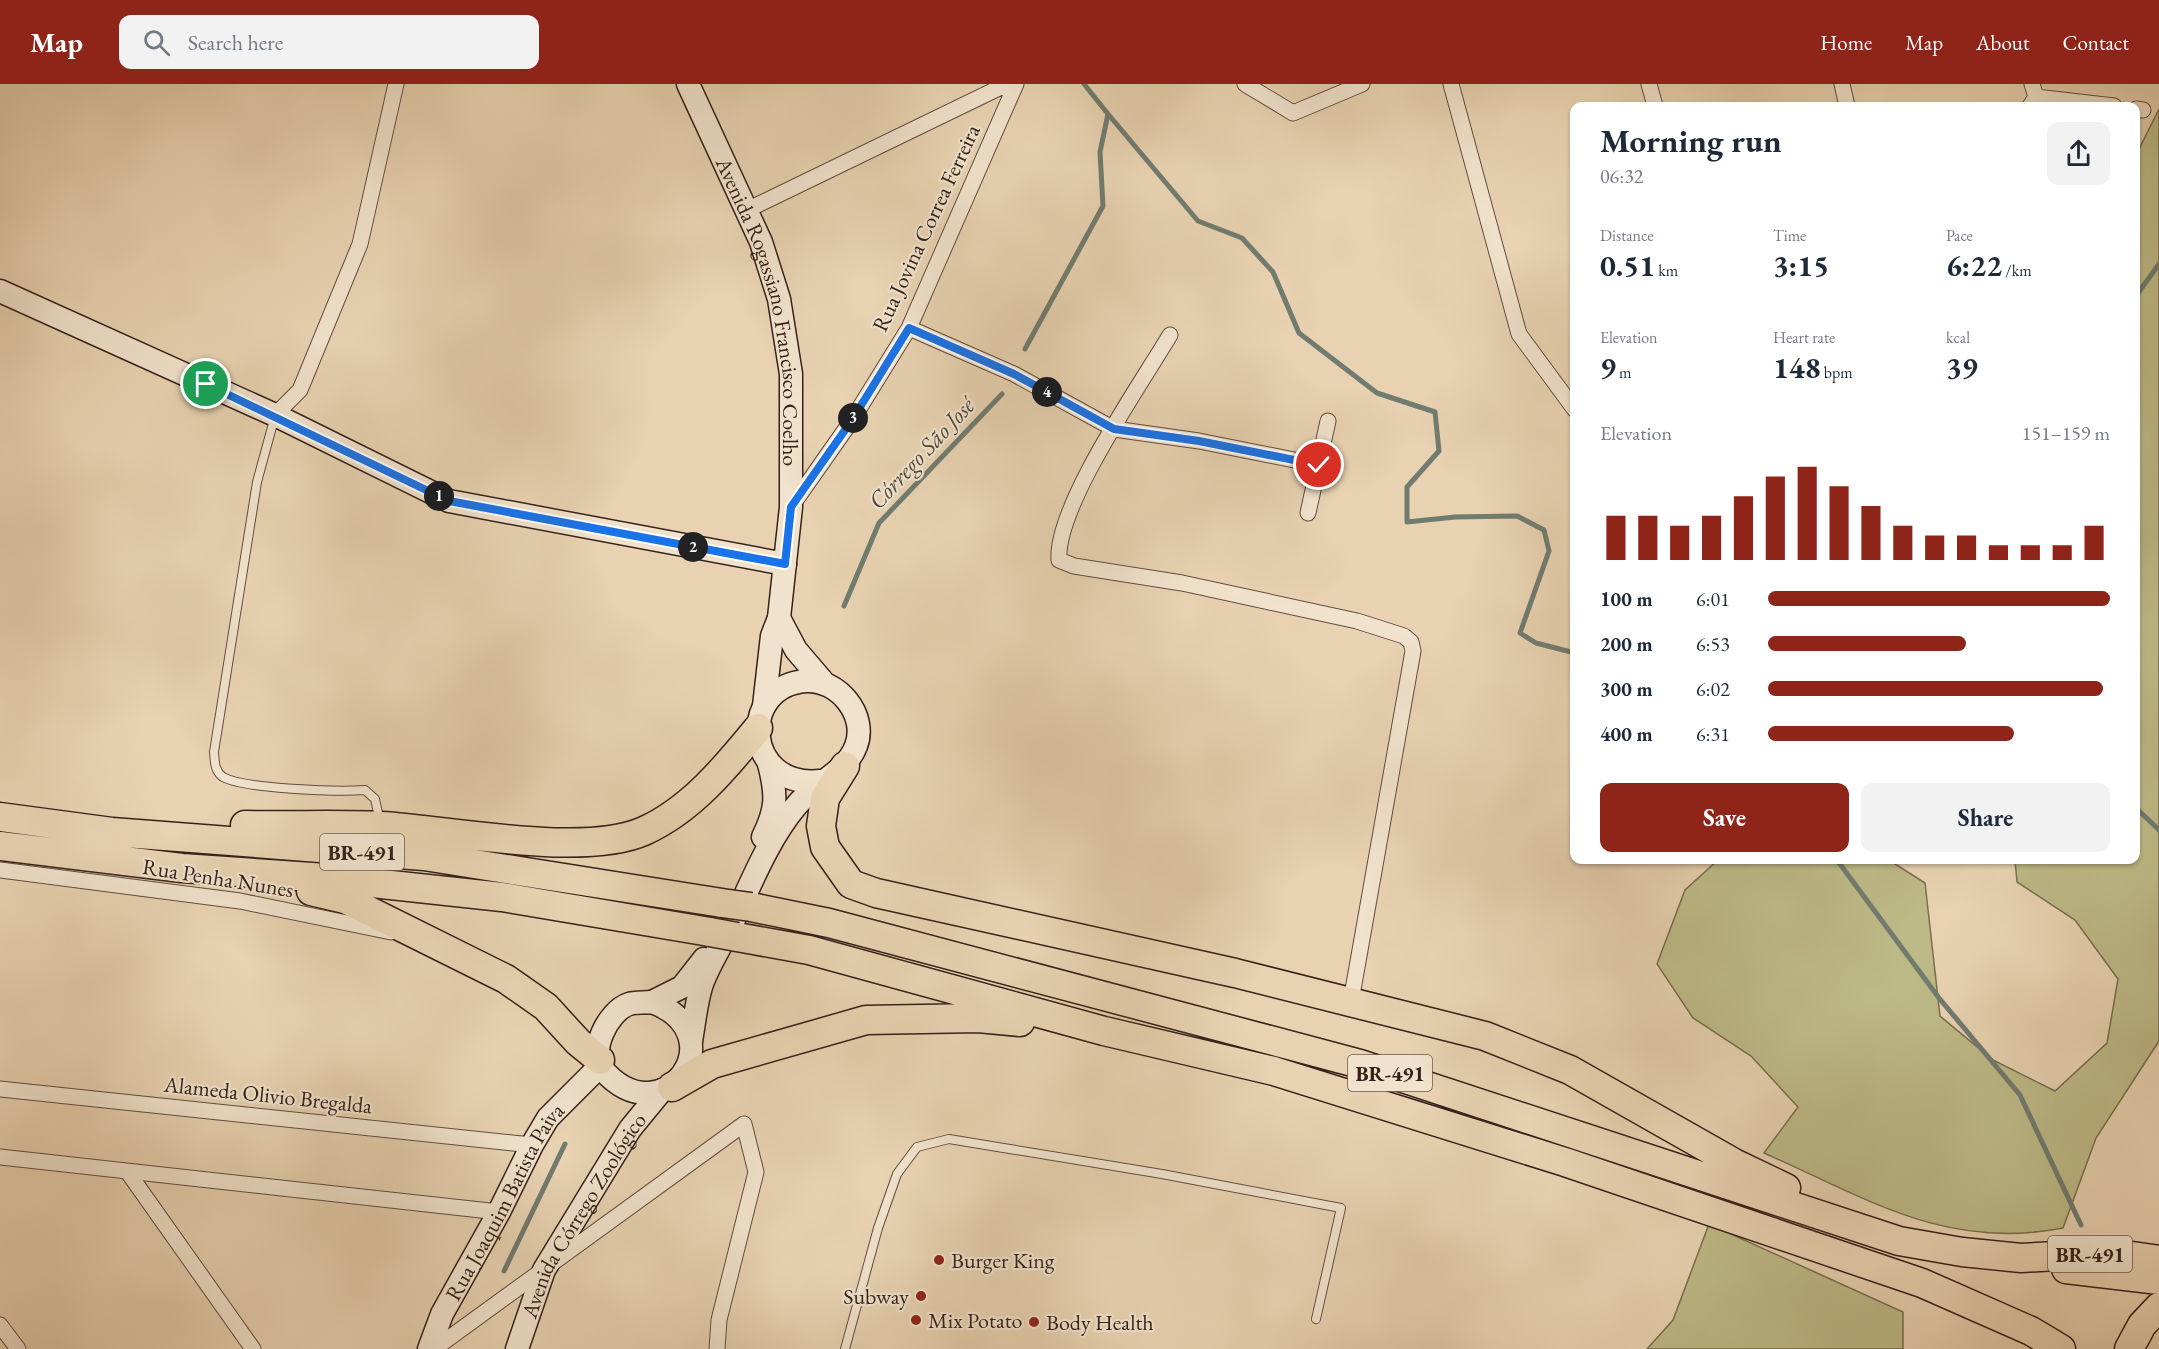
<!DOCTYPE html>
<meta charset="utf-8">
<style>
body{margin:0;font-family:"EB Garamond",serif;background:#f2f2f3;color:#1f2937;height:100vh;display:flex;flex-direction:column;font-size:22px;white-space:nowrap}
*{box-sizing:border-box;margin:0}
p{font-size:20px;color:#747a83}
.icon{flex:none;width:33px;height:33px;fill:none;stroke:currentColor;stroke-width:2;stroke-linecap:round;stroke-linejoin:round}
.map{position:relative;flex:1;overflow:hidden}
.side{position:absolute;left:1570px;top:18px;width:570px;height:762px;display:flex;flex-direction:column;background:#fff;border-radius:12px;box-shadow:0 2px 4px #0004}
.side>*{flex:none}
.pin{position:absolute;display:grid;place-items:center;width:51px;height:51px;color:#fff;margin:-26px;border:3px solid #fff;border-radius:50%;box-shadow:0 2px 6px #0007}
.km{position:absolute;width:30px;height:30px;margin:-15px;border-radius:50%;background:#222;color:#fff;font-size:16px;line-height:30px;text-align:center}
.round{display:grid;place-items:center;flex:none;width:63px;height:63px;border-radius:12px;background:#f2f2f3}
.headline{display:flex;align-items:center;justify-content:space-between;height:102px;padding:0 30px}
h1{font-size:33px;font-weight:700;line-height:45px}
.metrics{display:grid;grid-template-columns:repeat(3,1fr);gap:9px;height:102px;padding:6px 30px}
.metrics div{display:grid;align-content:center}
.metrics b{font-size:30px;font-weight:700}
.metrics small{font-size:16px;font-weight:400}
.metrics p{font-size:16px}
.chart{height:168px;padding:12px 30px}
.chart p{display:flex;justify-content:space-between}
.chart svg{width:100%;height:108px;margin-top:6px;stroke:#8f2418;stroke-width:6}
.primary-button{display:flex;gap:12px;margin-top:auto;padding:12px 30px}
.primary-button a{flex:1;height:69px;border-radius:12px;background:#8f2418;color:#fff;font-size:24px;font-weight:700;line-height:69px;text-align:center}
.primary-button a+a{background:#f2f2f3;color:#1f2937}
ul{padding:0 30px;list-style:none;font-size:20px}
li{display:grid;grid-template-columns:96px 72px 1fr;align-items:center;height:45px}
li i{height:15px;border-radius:8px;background:#8f2418}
header{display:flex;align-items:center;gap:36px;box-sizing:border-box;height:84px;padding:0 30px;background:#8f2418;color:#fff}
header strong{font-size:28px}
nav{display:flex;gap:33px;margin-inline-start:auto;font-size:21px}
.search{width:420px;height:54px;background:#f2f2f3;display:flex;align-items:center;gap:15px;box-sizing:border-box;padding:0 21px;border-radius:12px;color:#747a83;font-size:22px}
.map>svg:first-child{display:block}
.green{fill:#bdba87;stroke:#7a6e50;stroke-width:1.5}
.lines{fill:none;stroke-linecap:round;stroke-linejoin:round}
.stream{stroke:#717c70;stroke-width:5}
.lane-casing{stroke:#624d40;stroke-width:10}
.street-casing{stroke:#624d40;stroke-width:17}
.secondary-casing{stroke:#36211a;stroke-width:25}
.highway-casing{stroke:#36211a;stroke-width:31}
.lane{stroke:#f0e2cc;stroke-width:8}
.street{stroke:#f0e2cc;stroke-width:15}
.secondary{stroke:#f0e2cc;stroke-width:22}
.highway{stroke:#e8d2b1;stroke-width:28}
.highway-bridge-casing{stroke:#36211a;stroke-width:31;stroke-linecap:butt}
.highway-bridge{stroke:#e8d2b1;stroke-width:28}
.route-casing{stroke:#fff;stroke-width:12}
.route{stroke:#1a73e8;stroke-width:8}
.poi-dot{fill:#8f2418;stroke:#f0e2cc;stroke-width:2}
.labels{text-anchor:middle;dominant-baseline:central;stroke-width:4.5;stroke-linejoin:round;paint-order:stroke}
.shield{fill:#f0e2cc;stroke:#6e5b4f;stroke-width:1.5}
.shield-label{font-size:21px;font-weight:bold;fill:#36211a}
.street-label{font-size:22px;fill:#36211a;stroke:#f0e2cc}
.poi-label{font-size:22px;fill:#36211a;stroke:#f0e2cc;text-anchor:start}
.water-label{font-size:24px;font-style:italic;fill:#4e473e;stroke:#f0e2cc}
</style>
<header>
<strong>Map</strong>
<div class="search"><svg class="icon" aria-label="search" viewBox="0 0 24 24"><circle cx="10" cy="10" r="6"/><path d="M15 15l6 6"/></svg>Search here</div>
<nav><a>Home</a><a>Map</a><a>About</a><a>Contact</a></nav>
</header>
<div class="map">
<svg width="2159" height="1265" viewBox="0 0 2159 1265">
<rect width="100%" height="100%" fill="#e8d2b1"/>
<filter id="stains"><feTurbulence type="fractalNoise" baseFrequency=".00333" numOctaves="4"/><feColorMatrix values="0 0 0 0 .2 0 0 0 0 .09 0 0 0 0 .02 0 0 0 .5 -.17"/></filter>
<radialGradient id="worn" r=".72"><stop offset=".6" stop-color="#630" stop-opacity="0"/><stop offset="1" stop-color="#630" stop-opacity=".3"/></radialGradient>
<path class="green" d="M2159,25v932l-63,97 -33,90c-117,23 -197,-30 -299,-75l34,-46 -47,-51 -58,-38 -36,-54 28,-74 33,-30h171l36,23 15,133 53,44 62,31 52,-48 11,-64 -43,-59 -58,-38 -2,-22h121v-705z
M1709,1140l194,88v37h-256l26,-29z"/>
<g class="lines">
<path class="stream" d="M1108,30l90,107 44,17 31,34 26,61 78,60 58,19 4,39 -32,36v35l48,-5 62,-1 27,14 5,21 -29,82 16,10 39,10
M2136,212l23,-32
M1025,265l78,-143 -3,-54 8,-38 -24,-30
M844,522l35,-83 123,-129
M2136,724l23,22
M1837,776l102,138 81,97 61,130
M504,1187l61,-127"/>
<g class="lane-casing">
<path id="lane" d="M275,332l-18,66 -43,270c1,9 0,19 9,25 21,12 116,15 142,13l10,9 5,23
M845,1265l33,-121 19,-54 20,-27 32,-8 213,35 179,34 -25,111"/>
</g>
<g class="street-casing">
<path id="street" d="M1245,0l48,29 69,-29
M1451,0l68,250 56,76
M1649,0l6,22
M1842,0l5,22
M2036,13l78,9
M2030,22l6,-9 -4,-13
M2136,25l7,1
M747,126l260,-126
M909,244l105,46 100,55 85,12 120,24
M1170,251c-29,49 -115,172 -111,225l15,6 108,17 175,38 47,15 7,6 2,9 -62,350
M275,331l25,-25 60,-146 36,-160
M791,423l61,-87 57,-92 107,-244
M1308,429l20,-92
M0,786l240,31 151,31
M0,1005l532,56
M0,1073l499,55
M127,1087l126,178
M0,1241l18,24
M434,1265l310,-225 12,48 -37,148 -2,29"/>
</g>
<g class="secondary-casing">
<g id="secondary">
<path id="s1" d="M688,0l73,158 18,57 12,75v133l-12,111 -7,18 -8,70"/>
<path d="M0,207l275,124 174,86 336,63"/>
<path d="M779,534l17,32 29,34"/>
<path d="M763,753c14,-28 14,-42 6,-73"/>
<path d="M652,918c86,32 12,137 -49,68 -15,-18 5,-59 26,-66 6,-2 15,-1 23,-2z"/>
<path d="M652,918l30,-15 22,-28"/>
<path d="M691,957c3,-17 5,-37 10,-54 6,-19 19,-39 28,-57 20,-41 37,-88 67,-124 18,-23 50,-33 60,-60 12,-31 -18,-67 -50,-65 -69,5 -62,108 14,100"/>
<path id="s2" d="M429,1265l13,-35 57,-102 33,-67 16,-27 52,-52"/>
<path id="s3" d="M517,1265l27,-79 86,-141 32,-39"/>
</g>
</g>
<g class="highway-casing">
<path id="highway" d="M845,682l-20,32 -4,28 4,21 26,37 25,9 359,80 250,63 85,34 164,93 52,25
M0,733l112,15 312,24 298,47
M245,741c46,1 92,-1 137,1 69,4 201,32 262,5 47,-21 82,-64 114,-103
M0,762l182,22 144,10 176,19 208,35
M311,807l34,8 161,80 40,28 32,35 22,18
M751,823l78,16 531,141 539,177 63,11 59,6 90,-5 48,7
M737,853l72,13 295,81 170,40 291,91 357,121 109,48 30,18
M672,1003l40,-23 154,-44 112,-2 42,4
M2066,1185l93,11
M2129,1265l13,-24 17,-18"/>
</g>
<use href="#lane" class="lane"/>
<use href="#street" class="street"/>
<use href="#secondary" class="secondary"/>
<use href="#highway" class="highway"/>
<g class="highway-bridge-casing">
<path id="highway-bridge" d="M722,819l29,4
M710,848l27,5"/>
</g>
<use href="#highway-bridge" class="highway-bridge"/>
</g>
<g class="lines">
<g class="route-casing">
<path id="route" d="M206,300l243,117 336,63 6,-57 61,-87 57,-92 105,46 100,55 85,12 120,24"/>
</g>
<use href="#route" class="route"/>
</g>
<g class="poi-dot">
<circle cx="939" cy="1176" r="6"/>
<circle cx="921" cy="1212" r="6"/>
<circle cx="916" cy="1236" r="6"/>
<circle cx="1034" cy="1238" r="6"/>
</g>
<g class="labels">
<g class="shield">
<rect x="320" y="750" width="84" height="36" rx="4.5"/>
<rect x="1348" y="971" width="84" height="36" rx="4.5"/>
<rect x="2048" y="1152" width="84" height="36" rx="4.5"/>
</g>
<g class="shield-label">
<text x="362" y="768">BR-491</text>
<text x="1390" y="989">BR-491</text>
<text x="2090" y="1170">BR-491</text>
</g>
<g class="street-label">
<text transform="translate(926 144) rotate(-65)">Rua Jovina Correa Ferreira</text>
<text stroke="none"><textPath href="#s1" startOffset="242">Avenida Rogassiano Francisco Coelho</textPath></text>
<text transform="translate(218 794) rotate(9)">Rua Penha Nunes</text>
<text transform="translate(268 1011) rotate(6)">Alameda Olivio Bregalda</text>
<text stroke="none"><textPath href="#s2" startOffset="166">Rua Joaquim Batista Paiva</textPath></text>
<text stroke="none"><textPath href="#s3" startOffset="150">Avenida Córrego Zoológico</textPath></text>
</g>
<g class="poi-label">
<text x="951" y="1176">Burger King</text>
<text x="909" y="1212" text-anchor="end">Subway</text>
<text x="928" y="1236">Mix Potato</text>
<text x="1046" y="1238">Body Health</text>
</g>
<g class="water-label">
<text transform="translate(921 369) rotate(-47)">Córrego São José</text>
</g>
</g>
<rect width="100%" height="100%" filter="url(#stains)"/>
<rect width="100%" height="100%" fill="url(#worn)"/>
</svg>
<div class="pin" style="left:206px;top:300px;background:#1e9e55"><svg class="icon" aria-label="arrive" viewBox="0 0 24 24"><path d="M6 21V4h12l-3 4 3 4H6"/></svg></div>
<div class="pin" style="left:1319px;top:381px;background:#d93025"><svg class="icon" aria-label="check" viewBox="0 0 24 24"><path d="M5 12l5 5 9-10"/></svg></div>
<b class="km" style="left:439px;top:412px">1</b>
<b class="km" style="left:693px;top:463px">2</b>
<b class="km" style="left:853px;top:334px">3</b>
<b class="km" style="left:1047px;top:308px">4</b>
<section class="side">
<div class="headline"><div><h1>Morning run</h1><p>06:32</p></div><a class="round"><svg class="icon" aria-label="share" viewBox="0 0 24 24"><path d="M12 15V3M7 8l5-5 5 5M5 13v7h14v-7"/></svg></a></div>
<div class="metrics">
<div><p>Distance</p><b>0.51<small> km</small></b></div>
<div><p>Time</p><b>3:15</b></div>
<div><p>Pace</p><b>6:22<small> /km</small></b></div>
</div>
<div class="metrics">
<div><p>Elevation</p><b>9<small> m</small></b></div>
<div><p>Heart rate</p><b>148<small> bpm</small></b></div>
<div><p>kcal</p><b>39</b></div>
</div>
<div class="chart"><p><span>Elevation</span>151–159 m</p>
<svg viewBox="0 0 160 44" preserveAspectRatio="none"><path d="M5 44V26M15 44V26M25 44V30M35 44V26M45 44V18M55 44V10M65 44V6M75 44V14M85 44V22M95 44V30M105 44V34M115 44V34M125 44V38M135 44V38M145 44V38M155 44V30"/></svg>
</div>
<ul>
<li><b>100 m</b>6:01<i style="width:100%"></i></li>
<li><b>200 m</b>6:53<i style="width:58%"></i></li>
<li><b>300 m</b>6:02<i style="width:98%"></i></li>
<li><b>400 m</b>6:31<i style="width:72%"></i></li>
</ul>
<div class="primary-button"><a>Save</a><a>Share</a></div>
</section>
</div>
